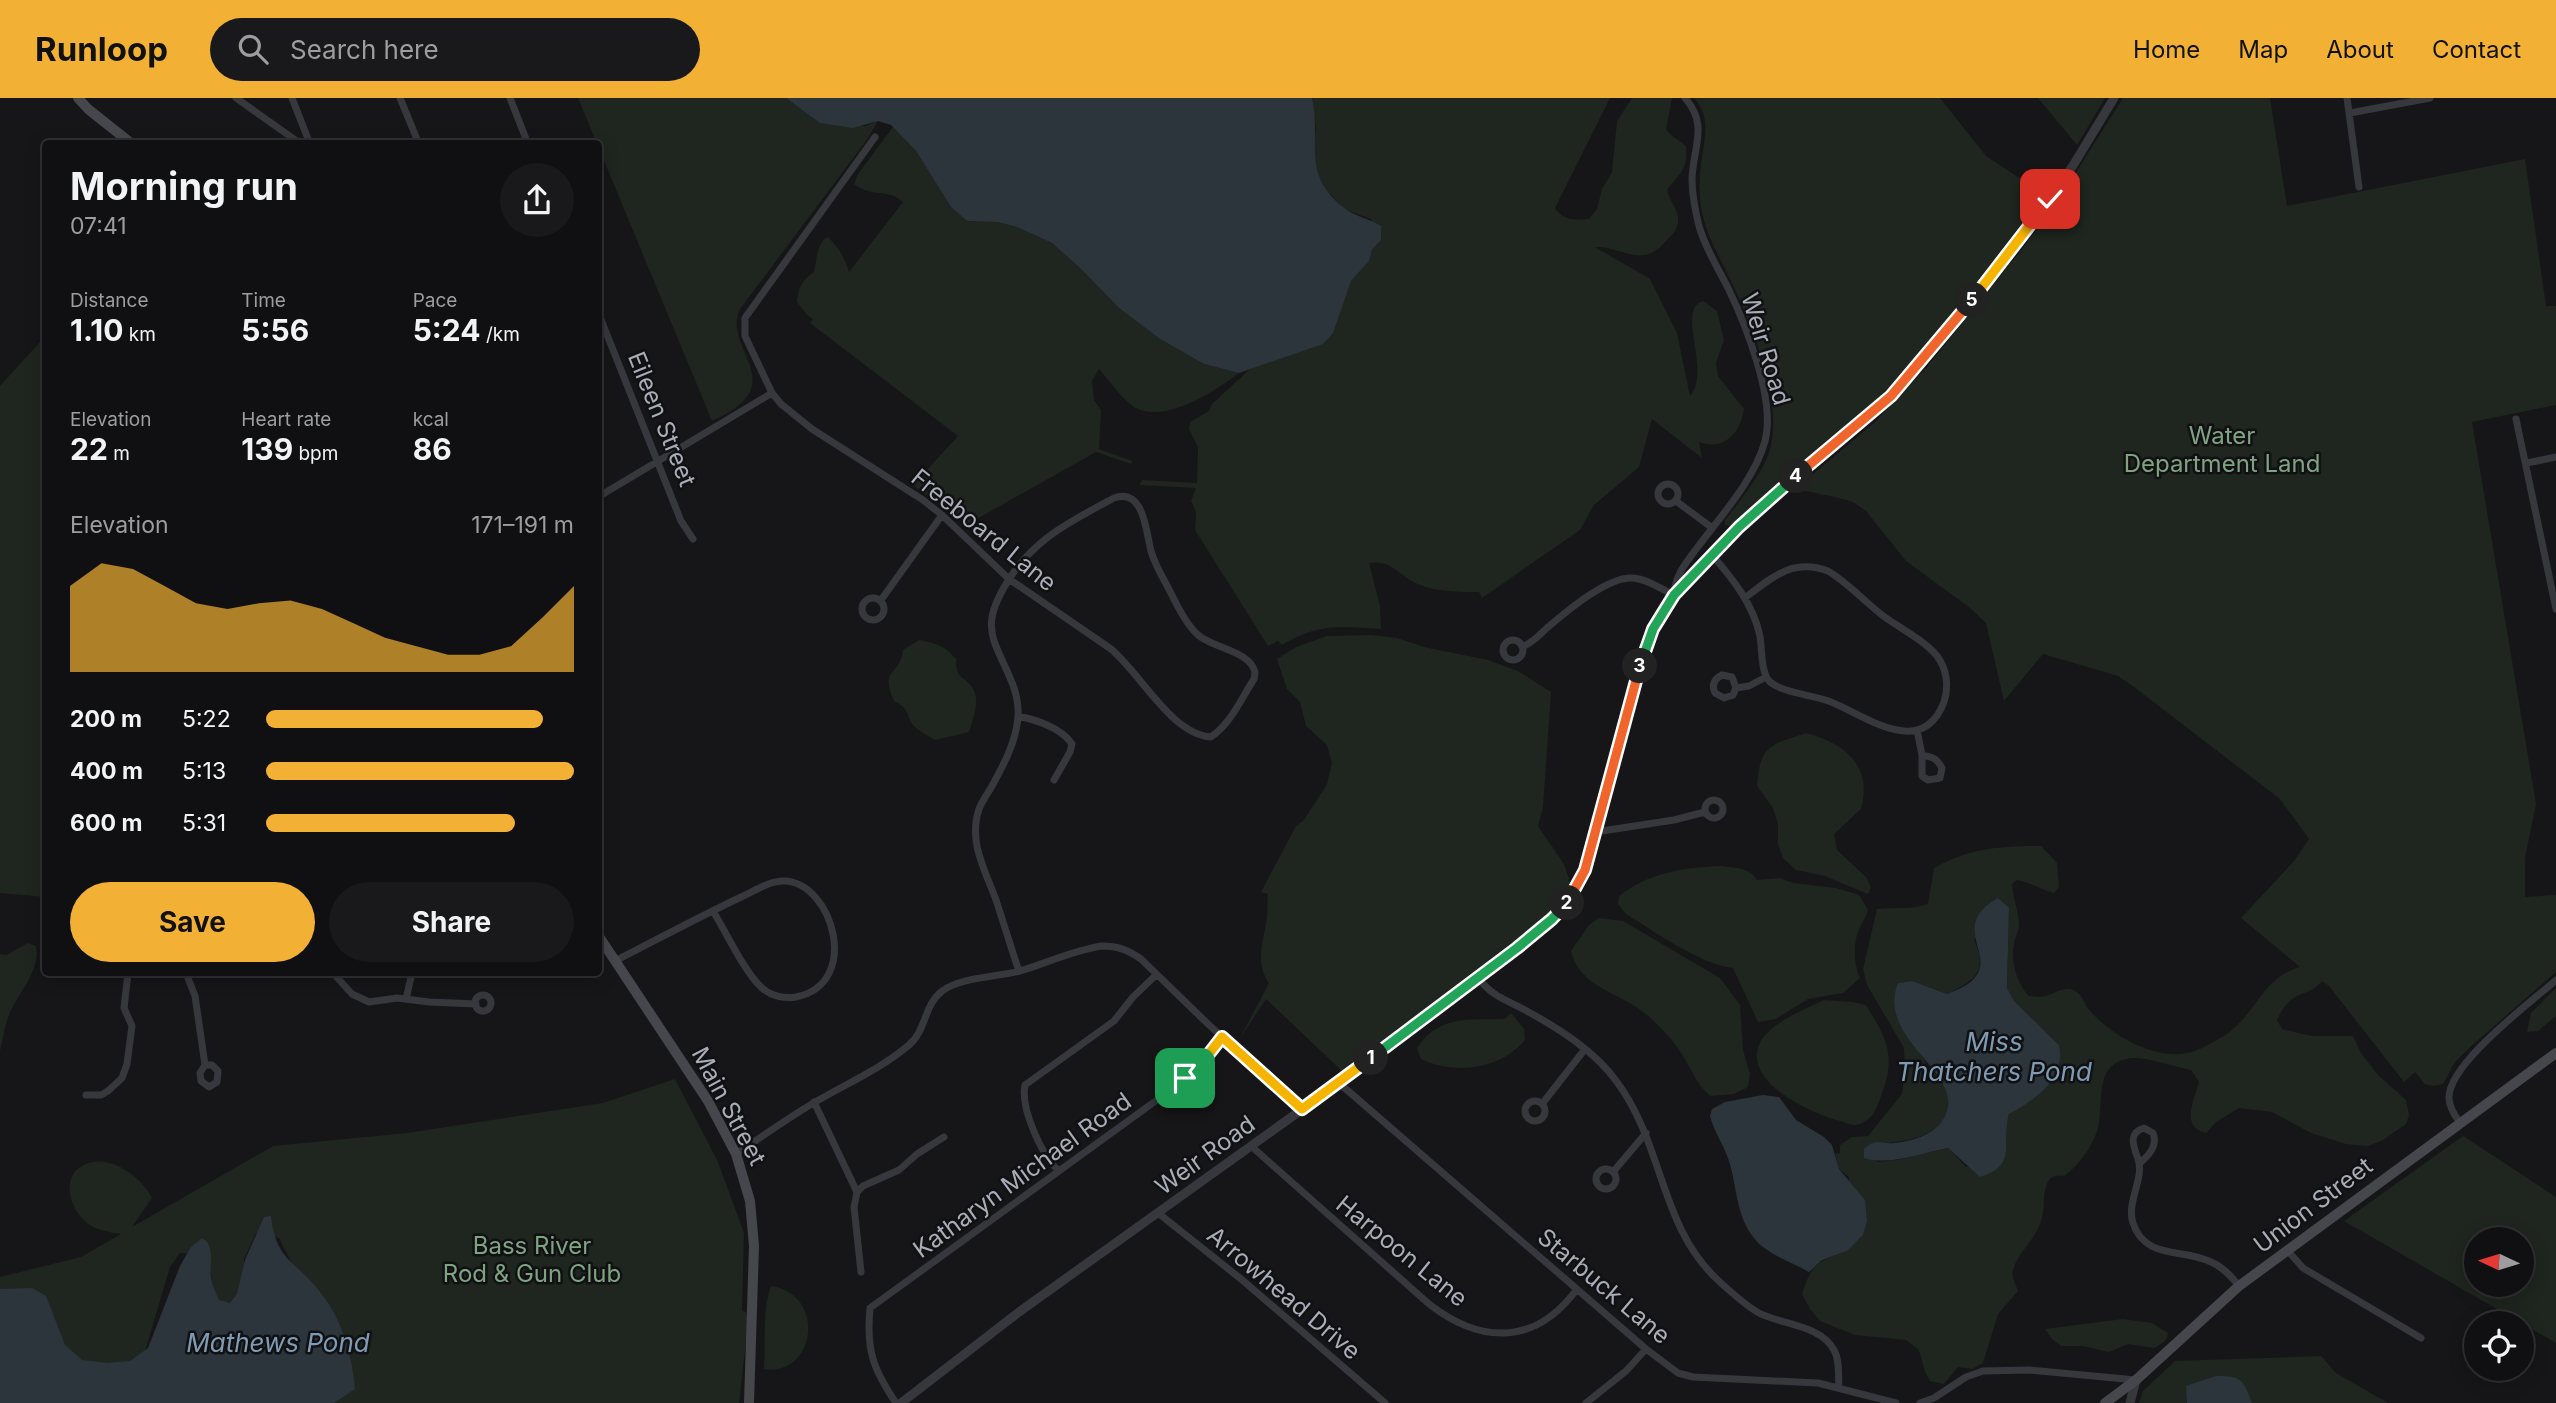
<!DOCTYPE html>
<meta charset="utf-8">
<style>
body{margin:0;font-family:Inter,sans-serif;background:#19191b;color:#f1f3f6;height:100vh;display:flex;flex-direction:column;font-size:26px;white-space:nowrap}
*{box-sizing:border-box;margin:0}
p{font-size:23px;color:#9c9d9f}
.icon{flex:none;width:38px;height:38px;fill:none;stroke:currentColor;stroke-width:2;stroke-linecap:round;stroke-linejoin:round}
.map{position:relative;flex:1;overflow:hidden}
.side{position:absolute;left:42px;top:42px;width:560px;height:836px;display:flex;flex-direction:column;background:#101012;border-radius:7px;box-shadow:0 4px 18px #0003,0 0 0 2px #303032}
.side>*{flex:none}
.needle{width:46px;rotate:274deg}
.buttons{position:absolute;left:2464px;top:1129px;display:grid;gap:14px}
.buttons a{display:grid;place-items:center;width:70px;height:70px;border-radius:50%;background:#101012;box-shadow:0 4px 18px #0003,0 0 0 2px #303032;font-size:35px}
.pin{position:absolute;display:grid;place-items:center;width:60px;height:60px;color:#fff;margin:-30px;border-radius:14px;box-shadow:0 4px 10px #0006}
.km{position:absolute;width:35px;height:35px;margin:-18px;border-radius:50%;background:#222;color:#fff;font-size:19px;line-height:35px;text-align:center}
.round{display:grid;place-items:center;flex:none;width:74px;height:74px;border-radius:37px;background:#19191b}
.headline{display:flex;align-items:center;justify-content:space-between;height:119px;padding:0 28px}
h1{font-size:38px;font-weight:700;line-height:52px}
.figures{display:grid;grid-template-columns:repeat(3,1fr);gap:10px;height:119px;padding:7px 28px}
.figures div{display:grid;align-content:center}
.figures b{font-size:30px;font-weight:700}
.figures small{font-size:19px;font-weight:400}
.figures p{font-size:19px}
.chart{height:196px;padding:14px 28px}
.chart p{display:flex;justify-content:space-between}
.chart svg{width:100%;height:126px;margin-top:7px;fill:#f2b134;opacity:.7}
.cta{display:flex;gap:14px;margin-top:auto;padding:14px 28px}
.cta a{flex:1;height:80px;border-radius:42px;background:#f2b134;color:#111;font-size:28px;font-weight:700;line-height:80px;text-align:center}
.cta a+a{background:#19191b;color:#f1f3f6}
ul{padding:0 28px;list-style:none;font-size:23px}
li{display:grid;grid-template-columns:112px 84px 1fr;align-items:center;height:52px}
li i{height:18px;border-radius:9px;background:#f2b134}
header{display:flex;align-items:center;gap:42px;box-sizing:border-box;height:98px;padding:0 35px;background:#f2b134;color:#111}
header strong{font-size:33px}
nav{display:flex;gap:38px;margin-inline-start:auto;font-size:24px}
.search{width:490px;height:63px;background:#19191b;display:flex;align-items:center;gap:18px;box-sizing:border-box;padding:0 24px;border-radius:38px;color:#9c9d9f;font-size:26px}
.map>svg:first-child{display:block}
.green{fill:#1e261f;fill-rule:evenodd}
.water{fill:#2c353c}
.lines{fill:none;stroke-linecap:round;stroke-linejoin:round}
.minor{stroke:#37383d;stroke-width:7}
.tertiary{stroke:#37383d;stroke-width:9}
.secondary{stroke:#45474d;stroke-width:10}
.split-1-casing{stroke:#fff;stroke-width:14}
.split-2-casing{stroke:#fff;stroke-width:14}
.split-3-casing{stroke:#fff;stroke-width:14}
.split-4-casing{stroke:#fff;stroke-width:14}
.split-5-casing{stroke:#fff;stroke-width:14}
.split-6-casing{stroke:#fff;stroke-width:14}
.split-1{stroke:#f5b400;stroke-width:9}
.split-2{stroke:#22a559;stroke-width:9}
.split-3{stroke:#f0652b;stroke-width:9}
.split-4{stroke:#22a559;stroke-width:9}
.split-5{stroke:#f0652b;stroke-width:9}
.split-6{stroke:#f5b400;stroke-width:9}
.labels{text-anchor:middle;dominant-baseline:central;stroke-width:5;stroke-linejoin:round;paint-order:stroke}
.street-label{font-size:24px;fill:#a8adb8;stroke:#111113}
.park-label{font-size:24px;fill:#7fa381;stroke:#111113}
.water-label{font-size:26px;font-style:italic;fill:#7f9bb3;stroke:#111113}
</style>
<header>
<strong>Runloop</strong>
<div class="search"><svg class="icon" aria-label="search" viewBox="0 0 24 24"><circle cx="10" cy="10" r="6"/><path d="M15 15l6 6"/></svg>Search here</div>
<nav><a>Home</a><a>Map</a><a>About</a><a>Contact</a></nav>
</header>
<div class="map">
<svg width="2556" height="1305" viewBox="0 0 2556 1305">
<rect width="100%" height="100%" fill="#161618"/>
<path class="green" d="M578,0h208l35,25 44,3 13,-5 -12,20 -126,168c-16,34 34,65 1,94 -8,8 -19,13 -29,18z
M1312,0h298l-55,110c8,13 20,12 34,11l8,-10 5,-20 10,-17 5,-51 15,-23h40l-6,31 5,6 15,11c2,25 -6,26 -19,44 2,11 12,19 11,31 0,8 -6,14 -11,19 -26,30 -41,7 -72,7l55,32 27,54 13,63c22,-25 -15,-87 13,-95l14,10 7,29 -8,23 2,13 26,33c-4,25 -20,42 -45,33l3,16 -50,-39 -13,48 -45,38 -14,25 -98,68 -3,-6c-19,0 -44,0 -61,-8 -19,-8 -26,-25 -49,-21l11,43 1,23c-39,-3 -64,-6 -99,16l-4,-4 -10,5 -73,-116 1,-18 -5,-11 5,-13 -57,-3 3,-5 55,3 1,-36 -9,-18 1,-7 19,-11 3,-7 38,-35 73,-26 28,-62 17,-20 4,-11 9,-10 -10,-21 -27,-10 -24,-26 -7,-27 3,-27z
M1694,0h246l46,58 58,38 -81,106 -80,94 -153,132 -5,-1v-5c14,-19 32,-39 42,-62 20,-48 -13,-127 -34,-173 -12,-26 -28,-50 -32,-79 -2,-14 -2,-28 0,-42 3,-24 11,-46 -7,-66z
M2038,0h67l-28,47z
M2123,0h147l17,108 238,-47 21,147h10v99l-84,17 64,382 -11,54v39l31,-2v77l-86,75 -15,15 -12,22 -11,2 -7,-2 -10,-12 -11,10 -75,-96 -7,-5c-16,19 -29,5 -45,39l5,9 29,7h42l8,17 17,22 28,25 3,15 -3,9 -23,16 -15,6 -22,-2 -35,-11 -39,-21 -33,-4 -23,14 -10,11c-26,-6 -12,-33 -7,-51l-8,-12c-15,-3 -44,-13 -59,-12 -40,5 -27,42 -34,70 -5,18 -19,37 -34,48 -6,-1 -11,-1 -15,4 -7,10 -4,27 -7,38 -6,22 -24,34 -29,52 -2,8 3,14 5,21l-20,23 -15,49 -11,6 -14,-2 -14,17 -14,-3 -5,-9 -6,-22 -13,-10 -51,-5 -35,-14 -10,-12 -8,-15c10,-31 15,-32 45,-43l2,-74 -10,-8 -4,-15 5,-1v-8l12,-8 16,-1 34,-42 3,-27 -1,-19 -37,-63 -4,-16 14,-60c17,-2 34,1 51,-5l6,-36c36,-20 66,-22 107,-22l16,17 2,24 -5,6c-13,-3 -24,-11 -37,-13l-5,4c1,14 6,26 7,39 1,8 -4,13 -5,21 -4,17 3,40 15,52 5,0 11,2 16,0 9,-2 20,-11 30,-5 9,5 10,15 16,21 25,27 75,55 111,36 11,-6 24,-12 32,-20 26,-23 30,-50 66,-61l-59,-49 53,-57 15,-22 -29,-40 -146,-112 -16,-11 -75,-22 -39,47 -18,-78 -16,-15 -64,-47 -40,-50 -13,-9 -14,-4 -33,-7h-13l83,-70 50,-53 97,-120 40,-55zM2009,810l-2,80 7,13 45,44 -16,44 -34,25 -5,23 2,17 -40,13 -18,-19 -51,12 -20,2 -5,-19c33,1 86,-8 75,-53 -3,-11 -18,-19 -23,-30 -11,-20 -19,-54 -26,-77l13,-2 36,13c27,-13 42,-22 27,-54z
M893,29l23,24 35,56 16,14 31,1 19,5 35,16 28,25 39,40 41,31 44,25 35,9c-23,18 -77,53 -106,33 -14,-10 -23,-25 -34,-37l-7,12 2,19 7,10 -2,39 33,12 -1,3 -35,-12 -130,73 -53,-40 45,-49 -148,-113 3,-4 -6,-4 -10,-13c1,-14 5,-22 17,-30 3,-12 2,-29 14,-35 11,11 17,21 21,35l54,-70c-17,-15 -29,-3 -49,-18l4,-10z
M40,244l6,2 -1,553 -45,-4v-507z
M1371,537l26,3 27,9 64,13 30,11 33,21 -8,115 -5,19 26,38 6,18 -8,16 -23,24 -197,149 -76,-72 -27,41 30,-57c-15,-21 -5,-42 -2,-66 1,-8 0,-16 1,-23l-7,-2 35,-66 8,-6 23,-36 5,-21 -5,-18 -21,-19 -6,-24 -13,-13 -10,-30 19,-12 31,-11z
M919,542c17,3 26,6 37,19 0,22 7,15 16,28 9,12 1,32 -3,45l-34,8c-6,-4 -15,-8 -20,-13 -10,-11 -4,-18 -21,-26 -15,-34 6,-24 9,-51z
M1806,635c38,10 67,32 55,76l-27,25 3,16 29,27 5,10 -3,7 -43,-18 -29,-6 -13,-12 -5,-14v-20l-5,-16 -16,-22c3,-40 12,-41 49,-53z
M1721,768c13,2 29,1 36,14l23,-2 13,5 43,5 23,7 9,15c-3,10 -7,13 -10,22 -5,13 -4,33 2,46l-17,15 -35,6 -32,20 -18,3 -25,-54c-32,-3 -79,-37 -107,-54l-8,-10 1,-8c29,-23 66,-29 102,-30z
M1599,820l24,3 97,57 20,27 3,45 7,24 -2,13 -14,7 -24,2c-14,-13 -17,-24 -27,-40 -9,-15 -22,-29 -36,-41 -26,-23 -67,-26 -76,-64l18,-26z
M28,845l8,3c5,27 -20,48 -28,72 -4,10 -5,22 -8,33v-97l6,1z
M2556,890v28l-18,15 -11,1 4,-19z
M1824,902l28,2 14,3c25,40 30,55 12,99 -3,10 -12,20 -23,21 -4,0 -11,-3 -15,-4 -28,-7 -96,-38 -81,-76 8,-21 46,-36 65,-45z
M1511,915l13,16 1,11c-25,30 -70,35 -104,19l-4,-11c23,-34 52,-28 88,-29z
M675,981l43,83 26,71 -2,78 4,1 2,11 -9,80h-405l18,-32 -5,-26 -21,-22 -24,-39 -23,-46 -23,-5 -12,26v17l9,42 -39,-17 -3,-28 -10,-19 -21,-1 -10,14 -26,88 -33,20 -111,-53v-45l81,-20 40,-23c-8,-1 -24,-4 -31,-9 -17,-11 -30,-42 -11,-57 26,-19 62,8 73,30l-20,29 141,-81 134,-13 196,-30z
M2463,1038l93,61v146l-212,-122zM2522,1141v45h-46v-45z
M771,1188c56,8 45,91 -7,83 2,-25 -2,-61 7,-83z
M2123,1221l29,4 16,10c-1,9 -7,11 -14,15l-26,-4 -19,8 -26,-6h-22l-9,-7 -7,-10z
M2321,1258l15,17 52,30h-249l4,-12 32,-30z"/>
<path class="water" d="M786,0h526c10,47 -12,73 31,109 10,9 27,12 38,19v14l-9,10 -3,11 -18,20 -18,52 -10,11 -84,29 -35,-9 -44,-25 -41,-31 -39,-40 -28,-25 -35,-16 -19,-5 -31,-1 -16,-14 -35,-56 -25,-26 -13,-4 -25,7 -33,-5z
M1998,800l11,10 -2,80 7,13 45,44c7,34 -23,54 -50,69 -9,32 10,50 -29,63l-32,-29c-28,5 -56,18 -84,10v-9c3,-2 5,-5 9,-6 6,-2 15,1 21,0 22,-2 50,-11 54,-37 6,-37 -71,-70 -50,-123l14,-2 35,13c7,-3 15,-6 21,-10 36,-26 -23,-56 30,-86z
M1763,997l16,2 17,23 28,17 8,8 7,24 26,31 2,21 -4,14 -16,16 -25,9 -13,12c-18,-11 -42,-17 -55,-34 -18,-22 -17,-52 -25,-77 -5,-16 -15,-29 -19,-45l2,-7 13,-7z
M271,1118c5,46 25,44 49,76 22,27 32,62 35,97l-21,14h-334v-114l32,-1 14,8 19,49 17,15 25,3 23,-2 18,-13 32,-82 11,-19 11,-9c14,8 7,26 9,39 1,8 5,16 8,23l11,3 7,-9 8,-34 19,-43z
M2216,1278c26,0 27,3 36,27h-65l-1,-17z"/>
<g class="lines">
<path class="minor" d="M236,0l65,46
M292,0l18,46
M400,0l19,46
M510,0l18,46
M2347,0l12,89
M2350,15l80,-15
M875,39l-130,181v18l27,57 9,11 31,25 111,71 19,15 67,64 102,70c30,25 60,85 100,88 20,-14 30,-38 43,-58l1,-7c-5,-21 -40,-23 -57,-37 -15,-14 -24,-37 -34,-55 -5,-9 -10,-19 -13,-29 -5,-19 -7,-64 -37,-53 -47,25 -86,44 -112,93 -9,17 -14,31 -8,50 9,26 26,47 24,76 -2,25 -14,47 -26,69 -4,7 -10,15 -13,23 -11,33 6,61 17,91 8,24 15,48 23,71
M598,214l83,209 12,18
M2516,321l40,190
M2527,365l29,-6
M1658 396a10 10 0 1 1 20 0a10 10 0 1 1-20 0Z
M598,399l174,-104
M1676,403l35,26
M1712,457c21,24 41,49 48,81 2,13 1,38 10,46 13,11 44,13 61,20 35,14 91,58 113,0 5,-15 3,-33 -7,-46 -14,-17 -38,-28 -55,-41 -18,-14 -34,-32 -54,-44 -35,-13 -56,6 -83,27
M862 511a11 11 0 1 1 22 0a11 11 0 1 1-22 0Z
M881,502l61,-85
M1503 552a10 10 0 1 1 20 0a10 10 0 1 1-20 0Z
M1522,549c12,-5 17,-12 26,-20 19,-16 60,-51 85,-49 14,1 28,11 41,17 1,-20 12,-32 23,-47 23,-31 58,-69 68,-107 11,-40 -19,-116 -37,-153 -10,-20 -23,-40 -29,-62 -4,-16 -7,-32 -7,-47 1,-32 17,-54 -7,-81
M1736,590l-3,7 -9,3 -9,-5c-4,-8 -1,-14 7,-18l10,2 4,11 13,-2 17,-9
M1018,618c18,4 43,11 54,28l-2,8 -16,28
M1917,632l5,25
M1922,657c10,2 15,3 20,13l-2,10 -12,2 -6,-4z
M1705 711a9 9 0 1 1 18 0a9 9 0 1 1-18 0Z
M1595,734l79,-12 31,-8
M615,863c41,-21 82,-43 124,-63 14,-6 29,-17 45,-17 49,1 78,103 12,116 -12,2 -26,-1 -35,-10 -17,-16 -35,-55 -48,-76
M186,875l9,23 10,69 -5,8 1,8 8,6 8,-5 1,-11 -6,-6h-7
M333,875l19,21 17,8 28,-4 32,4 47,2
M1478,880c15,19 27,21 47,32 33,18 70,41 92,72 48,65 42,146 104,201 12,11 25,23 38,30 23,12 62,12 75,37 6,10 4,26 5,37
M475 905a8 8 0 1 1 16 0a8 8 0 1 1-16 0Z
M406,901l6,-26
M1339,985l307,266 32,24 15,4 125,6 78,20
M86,997h15l7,-4 14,-13 5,-14 5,-38 -8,-18 4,-35
M1525 1013a10 10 0 1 1 20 0a10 10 0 1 1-20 0Z
M814,1004l43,90 -3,15 7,65
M1542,1006l43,-55
M2460,1025c-5,-7 -11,-16 -11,-25 -1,-34 81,-95 107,-118
M1251,1048l178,158c53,41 107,41 148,-15
M736,1056c27,-18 53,-37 81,-53 31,-18 65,-33 92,-56 17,-14 15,-40 33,-54 19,-14 55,-14 78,-20 27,-8 54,-21 82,-25 16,0 26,4 39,13l67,65 94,85
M2140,1065c9,-8 18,-17 13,-30l-9,-5c-17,5 -10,19 -6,31 7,19 -12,43 -5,64 12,37 50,25 78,39 12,5 20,14 28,24
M1596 1081a10 10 0 1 1 20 0a10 10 0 1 1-20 0Z
M1059,1073c-17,-15 -39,-63 -34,-86l89,-64 19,-24 23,-22
M1613,1074l33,-39
M857,1094l6,-6 36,-16 18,-16 27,-17
M1158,1115l83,66 144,124
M2288,1153l15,17 118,70
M896,1305c-23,-34 -30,-53 -26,-95l309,-224 22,-20 21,-27
M1586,1305l40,-32 20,-22
M1920,1305l14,-5 32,-21 17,-6 46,-1 107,10"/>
<path class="tertiary" d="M901,1305l118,-91 320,-229 178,-134 43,-38 12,-14 13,-27 53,-196 15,-45 21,-34 65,-68 120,-102 32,-29 25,-27 65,-80 69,-90 24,-35 40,-66
M2130,1305l6,-23"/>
<path class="secondary" d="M78,0l10,11 44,35
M598,837l110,166 28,53 14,47 4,45 -5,157
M2105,1305l31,-23 103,-94 317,-233"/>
</g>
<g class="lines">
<g class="split-1-casing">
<path id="split-1" d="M1185,980l16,-14 21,-27 80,72 69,-51"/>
</g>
<g class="split-2-casing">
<path id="split-2" d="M1371,960l146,-110 35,-29 15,-16"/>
</g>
<g class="split-3-casing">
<path id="split-3" d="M1567,805l18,-33 55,-204"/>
</g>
<g class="split-4-casing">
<path id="split-4" d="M1640,568l13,-37 21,-34 65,-68 57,-51"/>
</g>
<g class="split-5-casing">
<path id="split-5" d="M1796,378l95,-80 81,-96"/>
</g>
<g class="split-6-casing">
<path id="split-6" d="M1972,202l78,-101"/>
</g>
<use href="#split-1" class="split-1"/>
<use href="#split-2" class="split-2"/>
<use href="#split-3" class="split-3"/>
<use href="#split-4" class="split-4"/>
<use href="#split-5" class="split-5"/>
<use href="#split-6" class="split-6"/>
</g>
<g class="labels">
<g class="street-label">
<text transform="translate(1766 251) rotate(73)">Weir Road</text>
<text transform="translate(662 321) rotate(68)">Eileen Street</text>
<text transform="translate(984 432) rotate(39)">Freeboard Lane</text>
<text transform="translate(729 1008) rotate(62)">Main Street</text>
<text transform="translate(1205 1057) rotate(-36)">Weir Road</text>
<text transform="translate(1022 1077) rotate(-36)">Katharyn Michael Road</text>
<text transform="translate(2313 1107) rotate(-37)">Union Street</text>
<text transform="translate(1402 1153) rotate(39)">Harpoon Lane</text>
<text transform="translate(1604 1188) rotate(40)">Starbuck Lane</text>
<text transform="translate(1284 1195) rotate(40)">Arrowhead Drive</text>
</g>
<g class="park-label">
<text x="2222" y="337">Water<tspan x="2222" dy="28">Department Land</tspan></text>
<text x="532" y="1147">Bass River<tspan x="532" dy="28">Rod &amp; Gun Club</tspan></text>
</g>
<g class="water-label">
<text x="1994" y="943">Miss<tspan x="1994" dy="30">Thatchers Pond</tspan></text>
<text x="278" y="1244">Mathews Pond</text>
</g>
</g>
</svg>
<div class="buttons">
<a><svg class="needle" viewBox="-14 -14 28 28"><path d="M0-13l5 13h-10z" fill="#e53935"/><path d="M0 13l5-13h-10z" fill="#9c9d9f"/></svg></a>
<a><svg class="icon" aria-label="locate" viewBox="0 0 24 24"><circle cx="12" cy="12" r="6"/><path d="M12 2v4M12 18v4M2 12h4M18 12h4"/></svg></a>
</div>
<div class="pin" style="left:1185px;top:980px;background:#1e9e55"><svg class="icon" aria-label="arrive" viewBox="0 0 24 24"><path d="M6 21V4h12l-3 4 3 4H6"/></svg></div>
<div class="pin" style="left:2050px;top:101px;background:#d93025"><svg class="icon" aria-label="check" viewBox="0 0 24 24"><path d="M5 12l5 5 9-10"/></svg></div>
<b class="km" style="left:1371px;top:960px">1</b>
<b class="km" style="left:1567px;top:805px">2</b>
<b class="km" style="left:1640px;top:568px">3</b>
<b class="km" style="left:1796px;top:378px">4</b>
<b class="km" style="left:1972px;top:202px">5</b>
<section class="side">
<div class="headline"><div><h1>Morning run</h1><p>07:41</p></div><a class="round"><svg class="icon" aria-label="share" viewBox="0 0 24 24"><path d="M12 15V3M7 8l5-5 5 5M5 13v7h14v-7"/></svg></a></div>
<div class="figures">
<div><p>Distance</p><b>1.10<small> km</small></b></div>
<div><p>Time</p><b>5:56</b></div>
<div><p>Pace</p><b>5:24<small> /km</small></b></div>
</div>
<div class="figures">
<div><p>Elevation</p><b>22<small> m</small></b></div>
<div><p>Heart rate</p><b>139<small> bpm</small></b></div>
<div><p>kcal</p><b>86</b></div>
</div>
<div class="chart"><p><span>Elevation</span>171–191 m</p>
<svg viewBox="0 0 160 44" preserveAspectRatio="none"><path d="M0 44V14L10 6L20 8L30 14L40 20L50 22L60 20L70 19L80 22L90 27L100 32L110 35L120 38L130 38L140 35L150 25L160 14V44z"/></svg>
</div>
<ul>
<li><b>200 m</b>5:22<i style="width:90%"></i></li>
<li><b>400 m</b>5:13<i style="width:100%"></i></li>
<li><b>600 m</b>5:31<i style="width:81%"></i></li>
</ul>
<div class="cta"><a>Save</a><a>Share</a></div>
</section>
</div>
